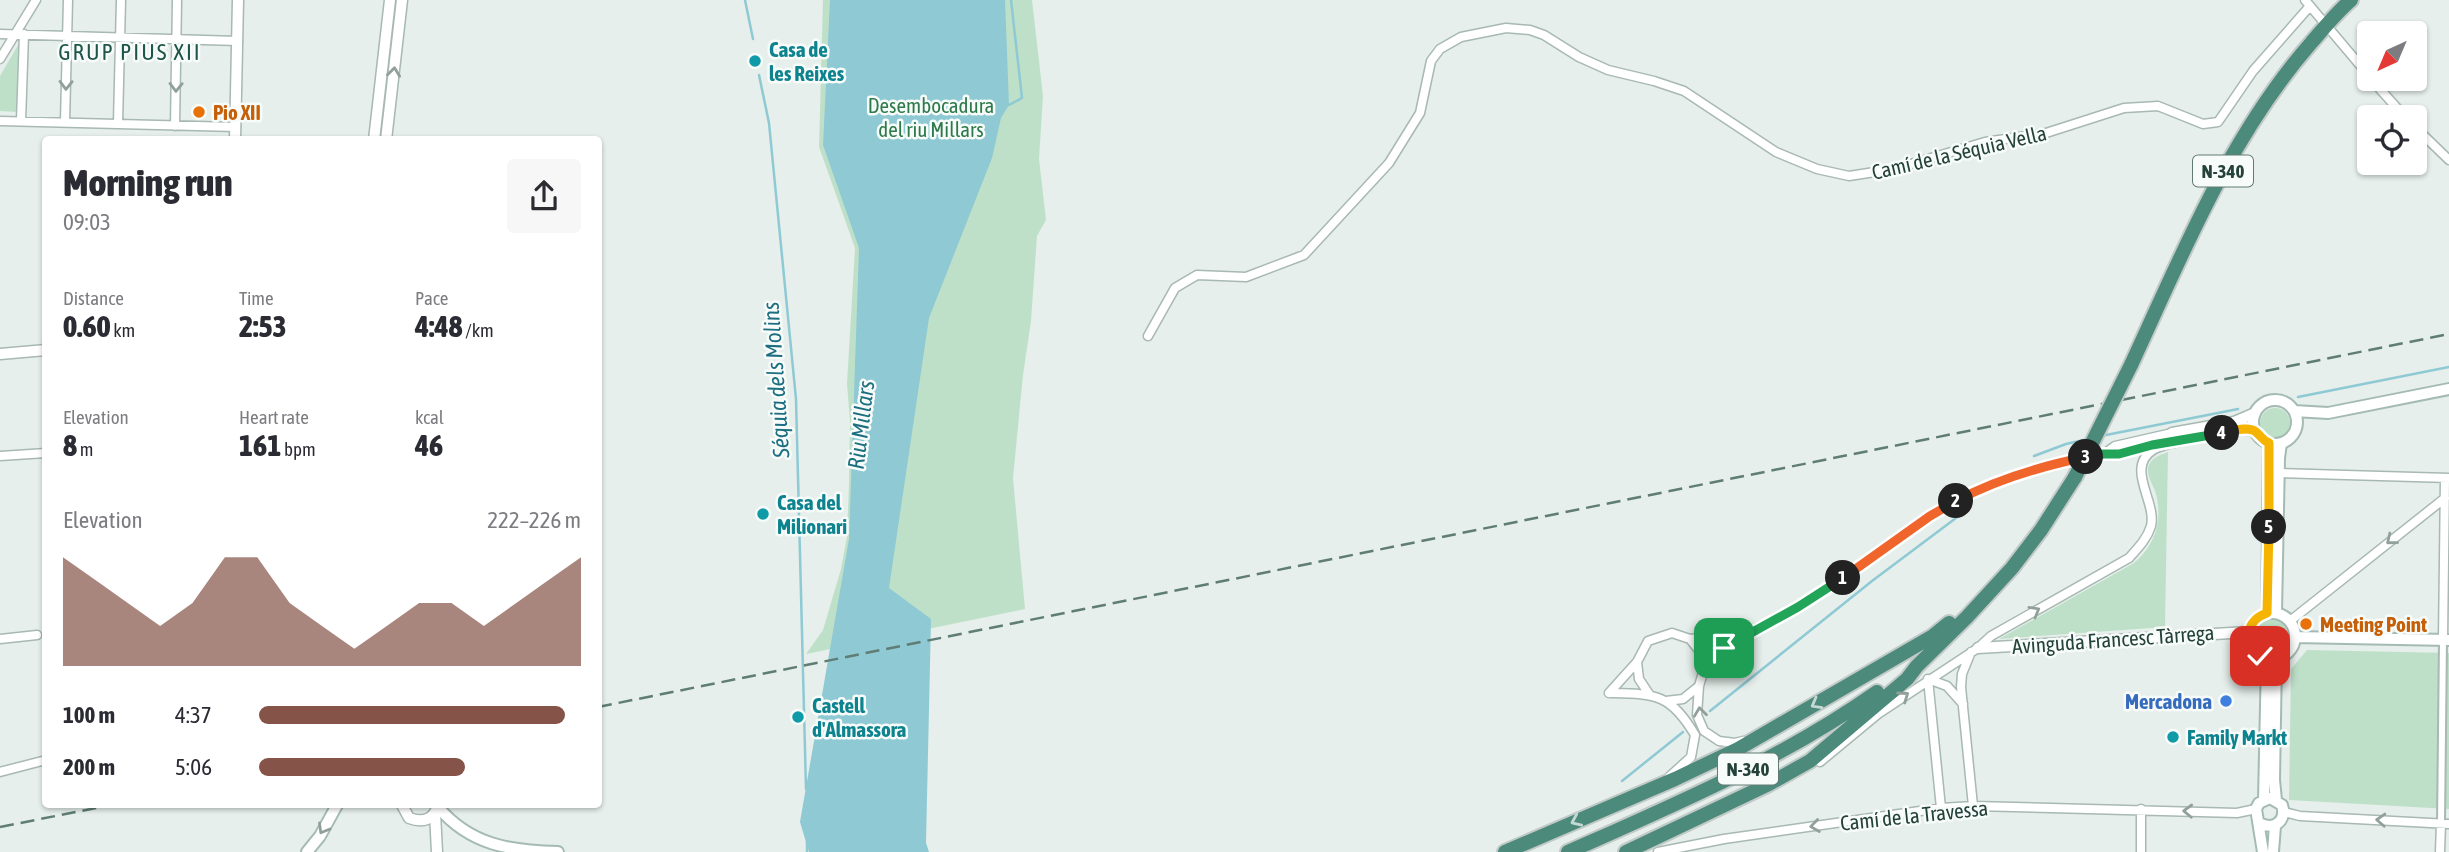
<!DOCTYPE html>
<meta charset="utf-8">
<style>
body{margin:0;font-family:"Asap Condensed",sans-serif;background:#f7f7f7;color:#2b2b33;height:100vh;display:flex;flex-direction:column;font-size:26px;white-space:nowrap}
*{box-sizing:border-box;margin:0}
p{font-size:23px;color:#7c7c81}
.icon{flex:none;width:38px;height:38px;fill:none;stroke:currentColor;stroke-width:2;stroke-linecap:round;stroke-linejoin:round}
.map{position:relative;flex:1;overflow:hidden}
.side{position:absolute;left:42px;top:136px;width:560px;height:672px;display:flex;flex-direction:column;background:#fff;border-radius:7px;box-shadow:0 2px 5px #0004}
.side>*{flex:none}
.needle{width:46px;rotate:224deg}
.tools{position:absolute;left:2357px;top:21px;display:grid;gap:14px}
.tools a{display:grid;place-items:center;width:70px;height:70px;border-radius:7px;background:#fff;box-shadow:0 2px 5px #0004;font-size:35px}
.pin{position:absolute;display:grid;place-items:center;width:60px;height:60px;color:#fff;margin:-30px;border-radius:14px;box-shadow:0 4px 10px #0006}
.km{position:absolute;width:35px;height:35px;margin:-18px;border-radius:50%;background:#222;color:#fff;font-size:19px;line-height:35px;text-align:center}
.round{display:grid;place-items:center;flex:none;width:74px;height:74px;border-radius:7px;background:#f7f7f7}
.overview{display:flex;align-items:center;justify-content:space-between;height:119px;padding:0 21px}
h1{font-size:38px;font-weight:800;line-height:52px}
.figures{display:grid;grid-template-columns:repeat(3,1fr);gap:10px;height:119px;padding:7px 21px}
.figures div{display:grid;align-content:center}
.figures b{font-size:30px;font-weight:800}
.figures small{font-size:19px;font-weight:400}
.figures p{font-size:19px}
.chart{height:196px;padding:14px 21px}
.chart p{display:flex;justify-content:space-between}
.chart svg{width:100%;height:126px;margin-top:7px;fill:#855347;opacity:.7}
ul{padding:0 21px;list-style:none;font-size:23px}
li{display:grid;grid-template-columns:112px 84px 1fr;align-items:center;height:52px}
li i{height:18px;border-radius:9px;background:#855347}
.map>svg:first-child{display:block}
.green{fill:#bfe0c8}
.water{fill:#8ec9d4}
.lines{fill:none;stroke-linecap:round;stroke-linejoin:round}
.stream{stroke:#8ec9d4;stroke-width:2.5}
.pedestrian-casing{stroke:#a8b8b2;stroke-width:10}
.minor-casing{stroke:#a8b8b2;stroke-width:11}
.tertiary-casing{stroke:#a8b8b2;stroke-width:13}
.secondary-casing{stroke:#a4bbb3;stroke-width:14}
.trunk-casing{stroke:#c2cac8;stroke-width:18}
.pedestrian{stroke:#fff;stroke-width:6}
.minor{stroke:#fff;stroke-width:8}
.tertiary{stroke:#fff;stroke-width:10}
.secondary{stroke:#fff;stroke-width:10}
.trunk{stroke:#4c8a7c;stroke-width:14}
.rail{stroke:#5f7d75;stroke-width:2.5;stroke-dasharray:14 7;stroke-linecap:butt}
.trunk-bridge-casing{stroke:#c2cac8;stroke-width:18;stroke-linecap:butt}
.trunk-bridge{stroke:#4c8a7c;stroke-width:14}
.oneway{stroke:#92a09c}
.oneway2{stroke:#c4d9d4}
.split-1-casing{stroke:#fff;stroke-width:14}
.split-2-casing{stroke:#fff;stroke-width:14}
.split-3-casing{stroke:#fff;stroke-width:14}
.split-4-casing{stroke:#fff;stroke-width:14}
.split-5-casing{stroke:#fff;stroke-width:14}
.split-6-casing{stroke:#fff;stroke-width:14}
.split-1{stroke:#22a559;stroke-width:9}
.split-2{stroke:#f0652b;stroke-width:9}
.split-3{stroke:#f0652b;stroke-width:9}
.split-4{stroke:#22a559;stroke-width:9}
.split-5{stroke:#f5b400;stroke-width:9}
.split-6{stroke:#f5b400;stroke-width:9}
.culture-dot{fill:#0f9aa8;stroke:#f7fbf9;stroke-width:2.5}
.food-dot{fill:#e8710a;stroke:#f7fbf9;stroke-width:2.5}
.shop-dot{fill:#3f7fe0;stroke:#f7fbf9;stroke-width:2.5}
.labels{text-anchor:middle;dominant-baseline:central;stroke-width:5;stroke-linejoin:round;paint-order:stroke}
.shield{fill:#f7fbf9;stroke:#637a73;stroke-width:2}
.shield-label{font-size:19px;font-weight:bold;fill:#24423a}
.culture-label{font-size:21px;font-weight:bold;fill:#0d838f;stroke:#f7fbf9;text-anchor:start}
.park-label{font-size:21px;fill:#2d7a4b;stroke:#f7fbf9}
.food-label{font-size:21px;font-weight:bold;fill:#c56008;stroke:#f7fbf9;text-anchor:start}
.street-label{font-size:21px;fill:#24423a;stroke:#f7fbf9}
.shop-label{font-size:21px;font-weight:bold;fill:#366cbe;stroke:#f7fbf9;text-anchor:end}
.neighbourhood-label{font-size:23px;letter-spacing:2px;fill:#1f5548;stroke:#f7fbf9}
.water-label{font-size:23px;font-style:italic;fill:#1c6f80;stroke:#f7fbf9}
</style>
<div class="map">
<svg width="2449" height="852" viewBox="0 0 2449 852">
<rect width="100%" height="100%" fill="#e6efeb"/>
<path class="green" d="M823,0h209l11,96 -4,63 7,61 -9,16 -6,85 -8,54 -10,103 12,131 -219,45 17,-24 18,-61 6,-32 2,-54 1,-62 -3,-37 8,-136 -36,-101z
M18,45l-1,67 -17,-1v-35z
M2260 423a15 15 0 1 1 30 0a15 15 0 1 1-30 0Z
M2168,452l-3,175 -166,12 135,-76c21,-18 29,-42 22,-69 -2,-8 -9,-16 -8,-26 2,-10 12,-13 20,-16z
M2255 635a16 16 0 1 1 32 0a16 16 0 1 1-32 0Z
M2307,650l142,3v156l-160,-9 2,-131z"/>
<path class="water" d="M830,0h175l4,105 -8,13 -9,40 -63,160 -40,270 42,31 -5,224 3,9h-120l-9,-30 49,-283 10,-291 -36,-103z"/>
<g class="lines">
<path class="stream" d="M745,0l8,39
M759,75l10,48 27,276 10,390
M1009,105l13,-7 -11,-98
M2298,397l151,-30
M2101,436l137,-27
M2034,456l32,-12 22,-5
M1710,711l162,-130 92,-69
M1622,781l61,-49
M807,841v11"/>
<g class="pedestrian-casing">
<path id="pedestrian" d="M2441,823l2,-183"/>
</g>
<g class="minor-casing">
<path id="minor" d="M2305,0l16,19
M2332,32l38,45
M0,34l238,7
M0,59l36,-59
M2371,79l34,38
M0,121l236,6
M21,121l3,-87
M65,122l3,-122
M118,123l3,-123
M175,126l2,-126
M2415,127l34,33
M1148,336l27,-48 22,-13 49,2 58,-22 85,-92 31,-50 11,-52 9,-12 21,-12 45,-9 24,2 14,5 35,22 29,13 46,11 30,10 92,61 41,17 32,7 45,-7 91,-27 61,-9 78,-25 34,-2 45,18 15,-2 35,-51 57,-65
M2104,454l11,-8 57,-13
M0,456l46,-3
M2278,473l171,5
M2290,621l155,-123
M0,639l37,-4
M1690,639l11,14 3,16
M2443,640l2,-162
M1971,652l-9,22 -1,13 12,119
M1637,662l2,17 10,15
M1609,693c46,1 61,0 86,42l-4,22 -22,20
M1609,693l28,-31 11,-21 24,-8 18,6 54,-6
M1666,701l17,-2 16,-13
M1743,741l-8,2 -16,-2 -15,-10 -7,-16 2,-29 5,-17 20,-21 26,-16 48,-25 83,-55 49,-36 47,-26 75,-26 52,-10h15l42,-10
M1820,762l58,-48 100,-66 13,-12 138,-78c9,-10 18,-19 22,-32 6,-24 -26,-58 2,-76 6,-4 15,-5 21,-8
M0,772l46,-12
M1941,808l-13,-129 19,7 16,18
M2284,812l16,4 149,8
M1658,852l66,-13 217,-31 32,-2 264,7 19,-4
M2141,852v-43
M2440,852l1,-29"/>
</g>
<g class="tertiary-casing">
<path id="tertiary" d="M235,140l3,-140
M374,140l16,-140
M386,140l16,-140
M0,354l46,-4
M2172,433l62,-11 21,-9
M2174,442c21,-4 62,-17 81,-11
M1978,648l270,-16
M402,805l7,13c14,5 25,2 29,-13
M435,813l2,39"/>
</g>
<g class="secondary-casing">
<path id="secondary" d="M2253 422a22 22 0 1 1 44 0a22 22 0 1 1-44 0Z
M2294,411l34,2 121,-24
M2249 636a23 23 0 1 1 46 0a23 23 0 1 1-46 0Z
M2267,613l2,-170
M2276,613l3,-155 2,-15
M2295,637l154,3
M2276,659l-2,121 2,20
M2264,800l3,-141
M438,807c32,38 72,44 120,45
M2259,823c15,8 28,-2 23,-18l-12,-7 -11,5 -3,6 7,43
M307,852l13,-16 17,-31
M2273,852l2,-26"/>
</g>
<g class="trunk-casing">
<path id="trunk" d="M2131,365c52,-112 98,-228 180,-322 13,-15 25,-30 40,-43
M1505,852l170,-73 63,-30 195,-113 16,-13
M1568,852c106,-47 214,-93 309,-160
M1626,852l143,-68 41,-23 97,-82 10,-13 50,-49 45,-49 29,-38 34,-53"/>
</g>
<use href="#pedestrian" class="pedestrian"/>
<use href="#minor" class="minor"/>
<use href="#tertiary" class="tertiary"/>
<use href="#secondary" class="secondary"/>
<use href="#trunk" class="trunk"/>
<path class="rail" d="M598,707l1851,-373
M0,827l111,-22"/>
<g class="trunk-bridge-casing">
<path id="trunk-bridge" d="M2075,477l56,-112"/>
</g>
<use href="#trunk-bridge" class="trunk-bridge"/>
</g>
<defs><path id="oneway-chevron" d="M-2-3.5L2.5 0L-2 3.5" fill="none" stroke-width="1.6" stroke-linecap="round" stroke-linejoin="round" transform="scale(1.75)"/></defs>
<g class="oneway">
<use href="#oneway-chevron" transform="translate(394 72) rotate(-83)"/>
<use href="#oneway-chevron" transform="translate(66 85) rotate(91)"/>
<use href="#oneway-chevron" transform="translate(176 87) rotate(91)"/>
<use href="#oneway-chevron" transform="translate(2391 540) rotate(141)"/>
<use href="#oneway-chevron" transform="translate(2035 611) rotate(-30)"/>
<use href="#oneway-chevron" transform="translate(1904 696) rotate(-35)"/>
<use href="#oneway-chevron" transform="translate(1700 712) rotate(-97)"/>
<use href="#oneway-chevron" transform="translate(2188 811) rotate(-178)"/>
<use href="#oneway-chevron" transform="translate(2381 820) rotate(-177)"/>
<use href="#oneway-chevron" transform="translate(1815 826) rotate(172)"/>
<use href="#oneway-chevron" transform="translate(323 829) rotate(120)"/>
</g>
<g class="oneway2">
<use href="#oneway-chevron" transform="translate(1816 704) rotate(151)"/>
<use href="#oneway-chevron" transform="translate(1576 821) rotate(156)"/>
</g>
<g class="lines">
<g class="split-1-casing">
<path id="split-1" d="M1724,648l74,-41 45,-29"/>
</g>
<g class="split-2-casing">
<path id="split-2" d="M1843,578l87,-62 26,-15"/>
</g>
<g class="split-3-casing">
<path id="split-3" d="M1956,501c41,-22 86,-35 130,-44"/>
</g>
<g class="split-4-casing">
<path id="split-4" d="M2086,457l18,-3h15l33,-9 70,-12"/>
</g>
<g class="split-5-casing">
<path id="split-5" d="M2222,433c8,-1 26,-8 34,-1 5,4 6,8 13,11v84"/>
</g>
<g class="split-6-casing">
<path id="split-6" d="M2260,656c-18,-14 -14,-36 7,-43l2,-86"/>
</g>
<use href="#split-1" class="split-1"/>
<use href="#split-2" class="split-2"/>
<use href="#split-3" class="split-3"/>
<use href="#split-4" class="split-4"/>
<use href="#split-5" class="split-5"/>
<use href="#split-6" class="split-6"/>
</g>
<g class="culture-dot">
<circle cx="755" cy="61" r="7"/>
<circle cx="763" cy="514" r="7"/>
<circle cx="798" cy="717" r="7"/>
<circle cx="2173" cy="737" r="7"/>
</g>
<g class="food-dot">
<circle cx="199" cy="112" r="7"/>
<circle cx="2306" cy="624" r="7"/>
</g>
<circle class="shop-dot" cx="2226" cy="701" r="7"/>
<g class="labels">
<g class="shield">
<rect x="2193" y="155.5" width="60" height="31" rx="5"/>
<rect x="1718" y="753.5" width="60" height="31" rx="5"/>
</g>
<g class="shield-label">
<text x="2223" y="171">N-340</text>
<text x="1748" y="769">N-340</text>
</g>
<g class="culture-label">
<text x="769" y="49">Casa de<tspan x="769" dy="24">les Reixes</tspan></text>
<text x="777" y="502">Casa del<tspan x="777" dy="24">Milionari</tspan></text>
<text x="812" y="705">Castell<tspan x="812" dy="24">d'Almassora</tspan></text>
<text x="2187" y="737">Family Markt</text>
</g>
<g class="park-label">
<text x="931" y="105">Desembocadura<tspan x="931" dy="24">del riu Millars</tspan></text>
</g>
<g class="food-label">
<text x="213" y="112">Pio XII</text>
<text x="2320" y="624">Meeting Point</text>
</g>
<g class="street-label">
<text transform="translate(1959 152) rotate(-13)">Camí de la Séquia Vella</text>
<text transform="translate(2113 639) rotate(-4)">Avinguda Francesc Tàrrega</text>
<text transform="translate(1914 815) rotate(-6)">Camí de la Travessa</text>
</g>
<g class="shop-label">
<text x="2212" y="701">Mercadona</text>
</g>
<g class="neighbourhood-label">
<text x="130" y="52">GRUP PIUS XII</text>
</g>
<g class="water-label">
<text transform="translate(776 380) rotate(-94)">Séquia dels Molins</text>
<text transform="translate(861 425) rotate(-83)">Riu Millars</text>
</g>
</g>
</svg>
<div class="tools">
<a><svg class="needle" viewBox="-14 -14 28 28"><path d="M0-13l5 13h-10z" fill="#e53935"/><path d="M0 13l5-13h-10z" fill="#7c7c81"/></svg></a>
<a><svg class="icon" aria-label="locate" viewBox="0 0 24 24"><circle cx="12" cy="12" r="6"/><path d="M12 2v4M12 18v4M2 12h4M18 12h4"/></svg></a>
</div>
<div class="pin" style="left:1724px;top:648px;background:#1e9e55"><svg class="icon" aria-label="arrive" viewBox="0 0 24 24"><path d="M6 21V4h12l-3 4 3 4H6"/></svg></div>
<div class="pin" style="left:2260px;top:656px;background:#d93025"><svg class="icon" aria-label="check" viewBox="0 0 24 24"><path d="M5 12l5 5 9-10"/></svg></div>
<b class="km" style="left:1843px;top:578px">1</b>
<b class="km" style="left:1956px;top:501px">2</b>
<b class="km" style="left:2086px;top:457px">3</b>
<b class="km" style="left:2222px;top:433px">4</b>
<b class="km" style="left:2269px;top:527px">5</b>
<section class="side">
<div class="overview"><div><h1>Morning run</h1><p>09:03</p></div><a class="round"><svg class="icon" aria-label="share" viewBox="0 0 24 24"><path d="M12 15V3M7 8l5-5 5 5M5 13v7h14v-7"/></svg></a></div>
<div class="figures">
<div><p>Distance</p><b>0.60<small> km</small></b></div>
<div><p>Time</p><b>2:53</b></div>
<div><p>Pace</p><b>4:48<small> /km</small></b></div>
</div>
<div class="figures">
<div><p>Elevation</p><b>8<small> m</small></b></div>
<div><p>Heart rate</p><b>161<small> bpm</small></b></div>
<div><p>kcal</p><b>46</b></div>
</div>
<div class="chart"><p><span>Elevation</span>222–226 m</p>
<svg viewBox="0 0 160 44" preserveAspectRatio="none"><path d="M0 44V6L10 14L20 22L30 30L40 22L50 6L60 6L70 22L80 30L90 38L100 30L110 22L120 22L130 30L140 22L150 14L160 6V44z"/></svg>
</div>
<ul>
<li><b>100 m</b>4:37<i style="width:95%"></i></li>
<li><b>200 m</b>5:06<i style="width:64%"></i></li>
</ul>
</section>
</div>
